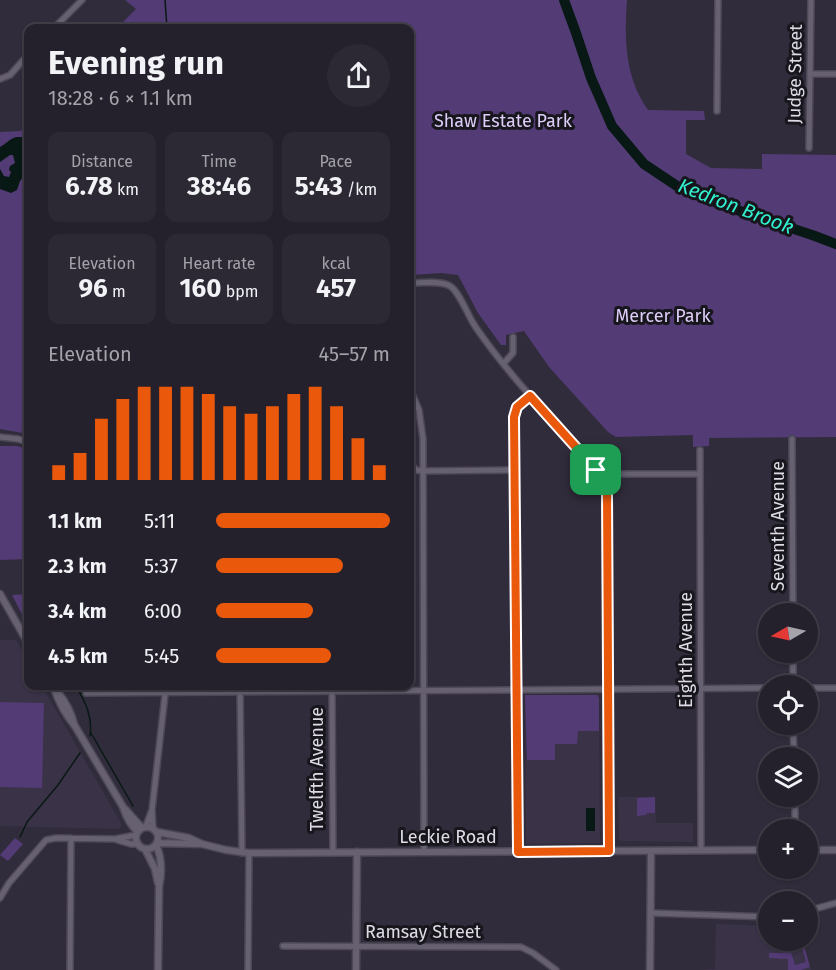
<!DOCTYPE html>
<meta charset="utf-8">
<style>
body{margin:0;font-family:"Fira Sans",sans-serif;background:#2d2934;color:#f1f3f6;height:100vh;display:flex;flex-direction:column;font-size:22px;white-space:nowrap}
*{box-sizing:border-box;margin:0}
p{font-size:20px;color:#a3a3a9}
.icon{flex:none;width:33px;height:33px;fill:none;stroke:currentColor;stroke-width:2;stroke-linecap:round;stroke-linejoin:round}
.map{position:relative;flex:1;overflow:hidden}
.panel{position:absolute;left:24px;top:24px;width:390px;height:666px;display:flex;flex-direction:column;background:#25212c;border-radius:12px;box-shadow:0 2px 4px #0004,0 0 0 2px #423e48}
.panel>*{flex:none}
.needle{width:39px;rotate:261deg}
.controls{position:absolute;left:758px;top:603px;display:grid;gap:12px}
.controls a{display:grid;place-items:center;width:60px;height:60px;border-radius:50%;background:#25212c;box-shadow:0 2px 4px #0004,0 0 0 2px #423e48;font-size:30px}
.pin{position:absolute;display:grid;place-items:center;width:51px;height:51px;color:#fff;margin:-26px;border-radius:12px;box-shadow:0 3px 9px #0006}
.round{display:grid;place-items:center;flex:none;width:63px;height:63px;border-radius:32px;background:#2d2934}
.head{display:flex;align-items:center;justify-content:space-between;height:102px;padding:0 24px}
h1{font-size:33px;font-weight:700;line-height:45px}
.metrics{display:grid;grid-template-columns:repeat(3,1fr);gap:9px;height:102px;padding:6px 24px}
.metrics div{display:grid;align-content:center;border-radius:12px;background:#2d2934;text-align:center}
.metrics b{font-size:26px;font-weight:700}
.metrics small{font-size:16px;font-weight:400}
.metrics p{font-size:16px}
.chart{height:168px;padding:12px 24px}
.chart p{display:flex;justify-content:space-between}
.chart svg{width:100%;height:108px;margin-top:6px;stroke:#ea580c;stroke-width:6}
ul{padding:0 24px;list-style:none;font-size:20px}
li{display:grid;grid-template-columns:96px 72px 1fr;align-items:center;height:45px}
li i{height:15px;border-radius:8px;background:#ea580c}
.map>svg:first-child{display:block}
.built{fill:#3a3247}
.green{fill:#533b75}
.water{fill:#081814}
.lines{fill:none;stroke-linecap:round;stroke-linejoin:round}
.stream{stroke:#081814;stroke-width:1.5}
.river{stroke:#081814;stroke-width:10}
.minor-casing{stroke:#4c4855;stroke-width:8}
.tertiary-casing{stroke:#4c4855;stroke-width:9}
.minor{stroke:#666071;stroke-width:5}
.tertiary{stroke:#666071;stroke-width:6}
.route-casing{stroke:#fff;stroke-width:12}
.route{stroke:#ea580c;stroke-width:8}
.labels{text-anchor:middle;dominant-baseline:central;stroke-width:6;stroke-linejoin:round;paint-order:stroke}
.street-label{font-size:18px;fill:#dedbe5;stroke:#18161d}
.park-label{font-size:18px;fill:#ddcdf8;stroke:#18161d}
.water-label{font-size:20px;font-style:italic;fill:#31f1ce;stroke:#18161d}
</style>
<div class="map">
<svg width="836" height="970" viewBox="0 0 836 970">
<rect width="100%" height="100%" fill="#312c3b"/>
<path class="built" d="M0,640h16l12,22v24h14l80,139 -3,4 -119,-3z
M525,695h73l1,4 1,144 -74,1z
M618,797h37l1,26h37v19l-72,-1 -2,-2z
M716,924l52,2v14l35,1 8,29h-115l19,-1z"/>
<path class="green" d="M125,0h502c-3,38 -2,78 21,110l56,1 1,9h-19v34l25,14 51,1v-15l74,1v282l-127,1v8l-16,1v-12l-77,2 -8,-5 -59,-65 -25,-36 -18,4v10h-5l-23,-32 -20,-38 -17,-2 -31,2v-247h-293l19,-19z
M28,123v311l-28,-5v-297l21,-1z
M410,402c4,11 8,28 2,39l-2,1z
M0,446h17l11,3v110l-28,1z
M28,594v32l-16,-31z
M525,695h73l1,4v32h-21l-1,13h-22v16h-28z
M0,702l44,1 -2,85 -42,-1z
M655,797v16h-8l-1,2 -9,1v-18z
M15,838l8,6 -15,17 -8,-6z
M789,946l6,19 11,-3 -4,-15 2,-1 6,21 -9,3h-13v-11l-19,-1v-5h14l1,-6z"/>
<path class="water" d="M16,137h6l6,4v26l-1,5 -7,9 -3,9 -6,3 -11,-4v-20l4,7 5,1 2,-5 -2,-2 1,-4 5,-3 -2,-8h-3l-10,7v-15c6,-3 9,-8 16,-10z
M586,808h9v23h-9z"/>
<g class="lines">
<path class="stream" d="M165,0l2,28
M76,686c9,15 17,31 14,50
M91,733l42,73
M20,837l7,-15 31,-37 22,-32"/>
<path class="river" d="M564,0l12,33 15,45 21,48 32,38 36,24 45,18 90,30 21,8"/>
<g class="minor-casing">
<path id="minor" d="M54,28l28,-28
M810,74h26
M0,79l10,-4 18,-20
M717,111l1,-111
M809,148l2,-148
M410,283c11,0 30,-3 40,3 10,6 19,33 27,43 36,52 81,96 122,144l6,11 2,15 2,352
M504,363l9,-10v-16
M410,389l9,21 4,29 1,413
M0,437l18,2 10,3
M792,439l1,175
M700,450l1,401
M410,463l6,7 7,1 91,-1
M603,480l10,-5 8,-1h79
M793,652v34
M240,686l2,167
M332,686l1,166
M807,688h29
M86,693l682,-5
M793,724l1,34
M795,796v34
M146,826l5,-14
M153,828l-1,-18 14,-124
M117,840l14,4h7
M518,852l-4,-435 3,-10 13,-11
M0,898l9,-15 37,-43 10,-2 59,1 21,-4
M807,911l29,-8
M651,913l117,4
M283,946l238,1 12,6 23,17
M70,970l1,-132
M248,970l1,-117"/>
</g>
<g class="tertiary-casing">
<path id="tertiary" d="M0,594l28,49
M54,688c5,15 11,26 21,38l48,81c3,10 7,18 15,25
M57,691c8,10 14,20 17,33
M125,809l17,19
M136 838a11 11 0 1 1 22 0a11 11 0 1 1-22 0Z
M157,832l32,6 13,6 24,6 23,3 519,-3
M157,843l41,1
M156,845c6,13 6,28 3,42l-1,83
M145,849l10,20 3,14
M807,850h29
M356,970l1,-118
M650,970l1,-119"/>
</g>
<use href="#minor" class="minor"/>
<use href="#tertiary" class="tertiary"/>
</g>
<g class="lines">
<g class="route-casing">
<path id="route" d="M530,396l69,77 6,11 2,9 2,358 -91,1 -4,-435 3,-10z"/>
</g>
<use href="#route" class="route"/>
</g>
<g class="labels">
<g class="street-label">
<text transform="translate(795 74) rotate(-89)">Judge Street</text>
<text transform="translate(778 526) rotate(-90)">Seventh Avenue</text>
<text transform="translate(686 650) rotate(-90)">Eighth Avenue</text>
<text transform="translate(317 769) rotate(-90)">Twelfth Avenue</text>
<text x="448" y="837">Leckie Road</text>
<text x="423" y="932">Ramsay Street</text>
</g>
<g class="park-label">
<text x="503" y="121">Shaw Estate Park</text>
<text x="663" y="316">Mercer Park</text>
</g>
<g class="water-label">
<text transform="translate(736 206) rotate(21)">Kedron Brook</text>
</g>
</g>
</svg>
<div class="controls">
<a><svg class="needle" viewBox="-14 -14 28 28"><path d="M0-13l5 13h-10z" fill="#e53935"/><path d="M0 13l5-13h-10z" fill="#a3a3a9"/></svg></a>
<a><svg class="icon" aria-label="locate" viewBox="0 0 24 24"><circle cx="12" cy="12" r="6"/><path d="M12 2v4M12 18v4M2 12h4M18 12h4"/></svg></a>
<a><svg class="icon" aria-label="layers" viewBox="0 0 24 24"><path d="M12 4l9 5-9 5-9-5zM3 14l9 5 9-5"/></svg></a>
<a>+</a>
<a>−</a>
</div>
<div class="pin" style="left:596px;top:470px;background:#1e9e55"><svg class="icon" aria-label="arrive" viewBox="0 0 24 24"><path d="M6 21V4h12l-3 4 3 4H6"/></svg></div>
<section class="panel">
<div class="head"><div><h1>Evening run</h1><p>18:28 · 6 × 1.1 km</p></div><a class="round"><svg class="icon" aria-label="share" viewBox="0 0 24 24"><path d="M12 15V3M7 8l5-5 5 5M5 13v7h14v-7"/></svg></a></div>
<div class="metrics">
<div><p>Distance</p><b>6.78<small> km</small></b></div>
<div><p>Time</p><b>38:46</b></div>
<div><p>Pace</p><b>5:43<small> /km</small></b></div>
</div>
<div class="metrics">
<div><p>Elevation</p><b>96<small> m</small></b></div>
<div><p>Heart rate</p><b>160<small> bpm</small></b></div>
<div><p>kcal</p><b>457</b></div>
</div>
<div class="chart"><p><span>Elevation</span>45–57 m</p>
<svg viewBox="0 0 160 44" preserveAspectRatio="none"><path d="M5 44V38M15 44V33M25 44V19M35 44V11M45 44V6M55 44V6M65 44V6M75 44V9M85 44V14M95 44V17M105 44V14M115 44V9M125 44V6M135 44V14M145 44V27M155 44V38"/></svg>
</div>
<ul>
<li><b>1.1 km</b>5:11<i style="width:100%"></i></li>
<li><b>2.3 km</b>5:37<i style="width:73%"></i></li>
<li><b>3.4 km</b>6:00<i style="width:56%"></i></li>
<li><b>4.5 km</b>5:45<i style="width:66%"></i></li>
</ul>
</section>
</div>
